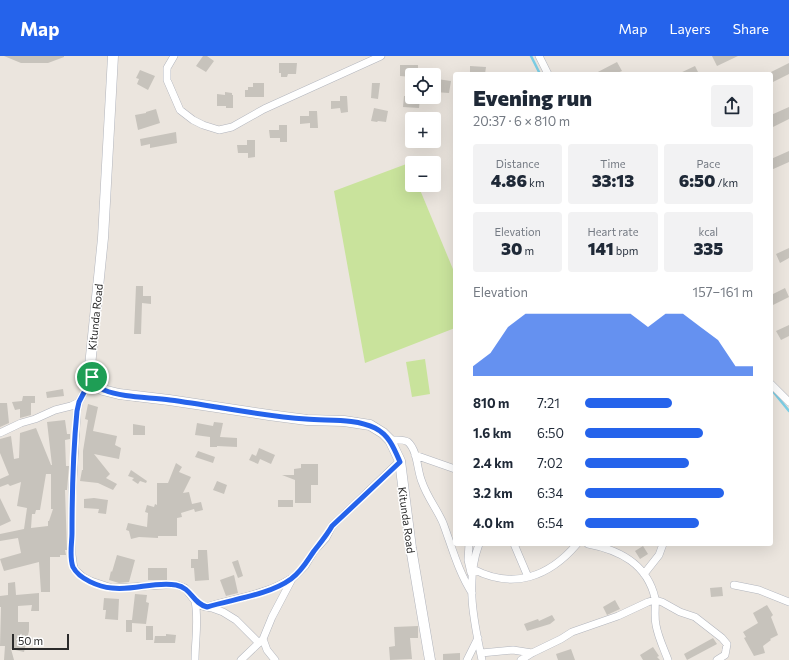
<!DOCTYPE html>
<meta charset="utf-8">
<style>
body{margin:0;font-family:Commissioner,sans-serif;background:#f2f2f3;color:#1f2937;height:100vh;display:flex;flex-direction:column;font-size:15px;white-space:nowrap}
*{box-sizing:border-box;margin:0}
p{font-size:13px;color:#747a83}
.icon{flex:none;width:22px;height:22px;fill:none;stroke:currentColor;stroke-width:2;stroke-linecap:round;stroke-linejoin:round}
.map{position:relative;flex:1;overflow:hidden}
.drawer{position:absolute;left:453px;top:16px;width:320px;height:474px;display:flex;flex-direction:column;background:#fff;border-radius:4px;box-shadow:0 4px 16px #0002}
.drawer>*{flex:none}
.tools{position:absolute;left:405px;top:12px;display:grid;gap:8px}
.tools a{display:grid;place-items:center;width:36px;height:36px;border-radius:4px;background:#fff;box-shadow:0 4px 16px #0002;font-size:20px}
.scale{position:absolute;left:12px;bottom:10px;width:57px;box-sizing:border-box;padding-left:4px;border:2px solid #2b2b2b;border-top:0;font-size:11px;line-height:14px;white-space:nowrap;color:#2b2b2b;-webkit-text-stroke:3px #fff;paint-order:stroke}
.pin{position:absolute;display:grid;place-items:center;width:34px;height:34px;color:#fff;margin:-17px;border:2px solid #fff;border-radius:50%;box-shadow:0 1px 4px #0007}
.round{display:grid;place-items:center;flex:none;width:42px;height:42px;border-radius:4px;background:#f2f2f3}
.overview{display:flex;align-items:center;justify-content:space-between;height:68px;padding:0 20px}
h1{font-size:22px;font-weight:800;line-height:30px}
.metrics{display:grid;grid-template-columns:repeat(3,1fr);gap:6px;height:68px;padding:4px 20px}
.metrics div{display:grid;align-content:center;border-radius:4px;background:#f2f2f3;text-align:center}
.metrics b{font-size:17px;font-weight:800}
.metrics small{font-size:11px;font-weight:400}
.metrics p{font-size:11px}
.chart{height:112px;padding:8px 20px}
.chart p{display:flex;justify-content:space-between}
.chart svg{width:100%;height:72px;margin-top:4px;fill:#2563eb;opacity:.7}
ul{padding:0 20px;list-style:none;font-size:13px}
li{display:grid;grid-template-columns:64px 48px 1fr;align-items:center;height:30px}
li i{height:10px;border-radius:5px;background:#2563eb}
header{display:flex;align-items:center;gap:24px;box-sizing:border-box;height:56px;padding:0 20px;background:#2563eb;color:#fff}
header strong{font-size:19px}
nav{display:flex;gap:22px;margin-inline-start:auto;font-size:14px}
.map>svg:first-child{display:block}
.pitch{fill:#c9e39c}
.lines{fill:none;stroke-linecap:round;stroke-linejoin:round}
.stream{stroke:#7bcde4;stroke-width:2.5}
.building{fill:#c7c3bc;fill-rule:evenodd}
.street-casing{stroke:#b2b5bd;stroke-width:8}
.secondary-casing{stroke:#b2b5bd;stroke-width:11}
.street{stroke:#fff;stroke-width:7}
.secondary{stroke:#fff;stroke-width:10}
.route-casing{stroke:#fff;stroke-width:8}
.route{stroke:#2563eb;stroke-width:5}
.labels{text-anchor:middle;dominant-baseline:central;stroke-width:3;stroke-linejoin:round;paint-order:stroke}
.street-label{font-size:11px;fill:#2b2b2b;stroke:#fff}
</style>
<header>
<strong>Map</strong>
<nav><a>Map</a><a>Layers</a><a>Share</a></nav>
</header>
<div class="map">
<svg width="789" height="604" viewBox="0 0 789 604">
<rect width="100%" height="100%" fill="#ebe5de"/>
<path class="pitch" d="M409,107l3,8v14h6l37,89v54l-90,35 -31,-172z
M425,303l5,35 -18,3 -6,-35z"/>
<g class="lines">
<path class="stream" d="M531,0l9,18
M771,333l18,22"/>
</g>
<path class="building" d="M4,0h60v1l-16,6h-27z
M203,0h4l7,5 -8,11 -10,-6z
M712,0h26l-21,10z
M617,6l5,9 -7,3h-21z
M279,7h18l-1,11h-8l-1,3h-6v-4h-2z
M789,7v11l-18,9v-11z
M400,9h18v10h-6v2l-12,-1z
M470,10l16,1 -1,7h-15z
M695,10l4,8h-21z
M140,14l15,6 -7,14 -11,-6 2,-5 -3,-1z
M437,23l14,2 -2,12 -14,-1z
M253,27h11v14h-19v-7h3v-3h5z
M372,27h8l-2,16 -7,-1z
M225,36l7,1v2h1v13h-7v-2h-9v-12l8,1z
M340,40h7l1,16 -7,1 -1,-5 -9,1v-8h9z
M404,40l16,1 -1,11 -16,-1z
M789,51v12l-18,9v-13z
M374,52l14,3 -2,11 -8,-1 -1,1 -6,-1z
M156,53l4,14 -22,7 -3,-15 11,-2v-1z
M309,55h8l1,17h-8v-5l-10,1v-8h9z
M279,69h8v17h-7v-4h-10l-1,-8h10z
M176,76l1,11 -27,5v-4l-9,2 -1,-7z
M247,84h8v17l-7,1v-5h-10l-1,-8h10z
M789,95v11l-18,8v-11z
M789,192v10l-9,5 -4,-9z
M136,230h7v10h8v8l-9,-1 -1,31h-7z
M785,232l4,9 -18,9v-11z
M789,269v11l-8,4 -5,-9z
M63,333l1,7 -17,2 -1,-6z
M23,340h12v7h-4v12l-11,3v-9l-5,1 -3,-8 10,-1z
M0,347h7l2,20 -9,4z
M88,348l10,3 -5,24 24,5 -2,9 6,3 -2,11 -25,-5 16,20 -4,4 11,6 -4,6 -15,-7 -18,-2 2,-11h1v-19l5,-31 -3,-1z
M65,364l2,14h3v5l-5,1 1,26h3l-2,24h-2l2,60h-2l1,5h-6v2h-10v35h-9l-2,-30 -35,9 -4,-12 21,-6 -3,-15 -18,3v-7l24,-5 3,-21 -10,-2 4,-24 -11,4 -2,-2 -8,3v-8l9,-4 -9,-22v-14l11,-3 3,23 5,-1 1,-25 16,-5 15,37h1l-5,-43zM46,418h5v35h2l-4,12h-1v5l-17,2 1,-14h3l1,-4h4z
M214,366l9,1 -3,14 17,1v9l-20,-1v1h-7v-10l-15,-2 2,-12 16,3z
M133,368l12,2v9h-12z
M259,392l16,7 -4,9 -11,-5 -2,5 -9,-4 3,-6 4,2z
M198,395l17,6 -2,6 -18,-6z
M176,407l6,4 -3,5 12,5 -8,16 6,-1 3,12 9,-2 2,8 -8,2 -1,-3 -13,4 1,4 -5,1v18h-19v2l-19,-1 -8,2 -2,-8 -3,-1 2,-7 19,4 1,-14 -3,-1 2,-7 7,2 1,-3 2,1v-22h11z
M301,408h17v21h-7v18h-16v-23l-13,-5h12v-6l7,-1z
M131,414l16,11 -1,2 -6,-2 -2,3 -6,-4 2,-2 -6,-2z
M217,425l10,4 -3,9 -11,-4z
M0,442l11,23 -11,5z
M94,442l14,2 -2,14 -8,-1 1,-4 -15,-1v-9z
M278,444h15v7h-15z
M643,490l5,8 -8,5 -5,-8z
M198,494h9l2,30 -14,1 -1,-13h-3v-9h7z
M117,499l18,5 -6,22 -10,1 -10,-3 2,-9 1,1z
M238,504l5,16 -5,2 -6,-16z
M148,512h19v12h-19z
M234,519l4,18 -12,3 -6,-16z
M15,526l1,13 23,-2v18h-8l1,-6 -14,1v16h11v9l-5,21 -13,-3 3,11h-10l1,-14h-5l1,-39h-1v-11l8,-1v-12z
M722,531l1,9 -12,1 -1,-9z
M135,538l12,1 -1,7 3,1 -3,21 -14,-1v9h-6v-12h6z
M104,542l15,1 -1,21 -13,-1 1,-9h-3z
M615,544l5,9 -13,6 -4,-8z
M767,549l6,10 -2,2 7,18 -8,4 1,1 -8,6 2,7 -11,3 -10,-18 2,-1 -3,-5 15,-9 -5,-10z
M552,559l3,5 -5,4 -23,7 -3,-7 14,-5 1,2z
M146,570h7v14h-7z
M418,570v12h-8l2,21 -22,1 -1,-13 6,-1 -1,-19z
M166,578l10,1 -1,8h-21l1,-7h11z
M713,582l4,6 -30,16 -3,-6z
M653,591l6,9 -2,1 3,3h-17l-3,-5z
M571,593l4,11h-17l-2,-6z
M460,597v7h-17v-6z"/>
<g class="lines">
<g class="street-casing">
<path id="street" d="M174,0l-7,12v12l13,30 13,10 10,5 16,5 13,-3 32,-18 117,-53
M539,0l9,18
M92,321l-13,25 -2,9 -5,85v59l2,14 9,8 8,4 21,7 53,-3h12l8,3 10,13 7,5 10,2 11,4 13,8 23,23
M771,328l18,18
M0,377l21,-10 14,-4 20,-9 16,-4 8,-4
M390,384c6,0 14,-1 18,2 10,9 9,29 14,40 5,15 15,27 21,41 9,24 15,48 29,70
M415,399l40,14
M469,488l-1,16 3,13
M479,488c-14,37 -5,79 3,116
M514,488l14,33
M588,488c32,6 59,20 67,54 1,9 -1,18 1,27 2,12 8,24 12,35
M473,513c40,21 76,8 104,-25
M644,518l15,-19 4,-11
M734,529l25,5 30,12
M195,545c4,20 0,39 0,59
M207,551c28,-9 58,-12 83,-28
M263,583l4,11 8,10
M481,597l32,-3 19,3
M241,604l22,-21 9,-22 20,-38 13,-13 9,-15 12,-13 6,-12 68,-65
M467,604l11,-22
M521,604l11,-7 29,-14 11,-7 46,-16 30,-14 7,-2 7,2 18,10 15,5 27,21 5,6 -1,6 -1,5 -8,5"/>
</g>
<g class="secondary-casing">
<path id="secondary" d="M113,0l-10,182 -13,128 2,11 5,9 6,4 16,4 50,6 100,15 38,5 37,1 26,4 13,8 7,7 10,21 11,87 19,112"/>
</g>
<use href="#street" class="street"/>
<use href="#secondary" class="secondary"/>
</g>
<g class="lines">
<g class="route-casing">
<path id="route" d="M92,321c3,6 5,11 12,13 19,8 46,7 66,10 46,6 91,16 136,19 22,2 49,-1 69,9 14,7 19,20 25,34l-68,64c-5,9 -11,16 -18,25 -7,10 -12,20 -23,28 -22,16 -58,20 -84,28 -15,-4 -15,-19 -31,-22 -21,-4 -43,6 -64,3 -13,-1 -33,-9 -39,-21 -4,-10 -1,-24 -1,-34 0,-40 1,-81 5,-122l2,-9z"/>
</g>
<use href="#route" class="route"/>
</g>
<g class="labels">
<g class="street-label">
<text transform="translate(95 261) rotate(-84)">Kitunda Road</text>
<text transform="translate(407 464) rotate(82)">Kitunda Road</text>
</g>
</g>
</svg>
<div class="tools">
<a><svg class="icon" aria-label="locate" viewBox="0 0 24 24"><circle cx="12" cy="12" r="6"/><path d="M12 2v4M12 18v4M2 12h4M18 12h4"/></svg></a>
<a>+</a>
<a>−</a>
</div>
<div class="scale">50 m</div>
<div class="pin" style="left:92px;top:321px;background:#1e9e55"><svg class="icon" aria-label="arrive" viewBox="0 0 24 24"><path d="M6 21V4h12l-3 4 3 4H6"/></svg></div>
<section class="drawer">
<div class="overview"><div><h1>Evening run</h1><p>20:37 · 6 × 810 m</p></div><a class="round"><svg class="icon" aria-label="share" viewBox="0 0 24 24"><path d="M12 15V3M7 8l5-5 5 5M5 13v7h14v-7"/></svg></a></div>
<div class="metrics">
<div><p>Distance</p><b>4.86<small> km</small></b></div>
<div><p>Time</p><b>33:13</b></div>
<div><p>Pace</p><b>6:50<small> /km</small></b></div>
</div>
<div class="metrics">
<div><p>Elevation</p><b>30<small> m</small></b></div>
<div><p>Heart rate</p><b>141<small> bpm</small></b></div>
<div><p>kcal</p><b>335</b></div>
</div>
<div class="chart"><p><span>Elevation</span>157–161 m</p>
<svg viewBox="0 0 160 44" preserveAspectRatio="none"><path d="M0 44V38L10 30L20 14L30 6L40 6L50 6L60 6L70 6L80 6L90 6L100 14L110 6L120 6L130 14L140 22L150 38L160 38V44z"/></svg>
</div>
<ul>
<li><b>810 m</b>7:21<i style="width:52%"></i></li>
<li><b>1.6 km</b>6:50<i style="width:70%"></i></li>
<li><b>2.4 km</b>7:02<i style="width:62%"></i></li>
<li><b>3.2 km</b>6:34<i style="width:83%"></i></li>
<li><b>4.0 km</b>6:54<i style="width:68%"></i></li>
</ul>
</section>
</div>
